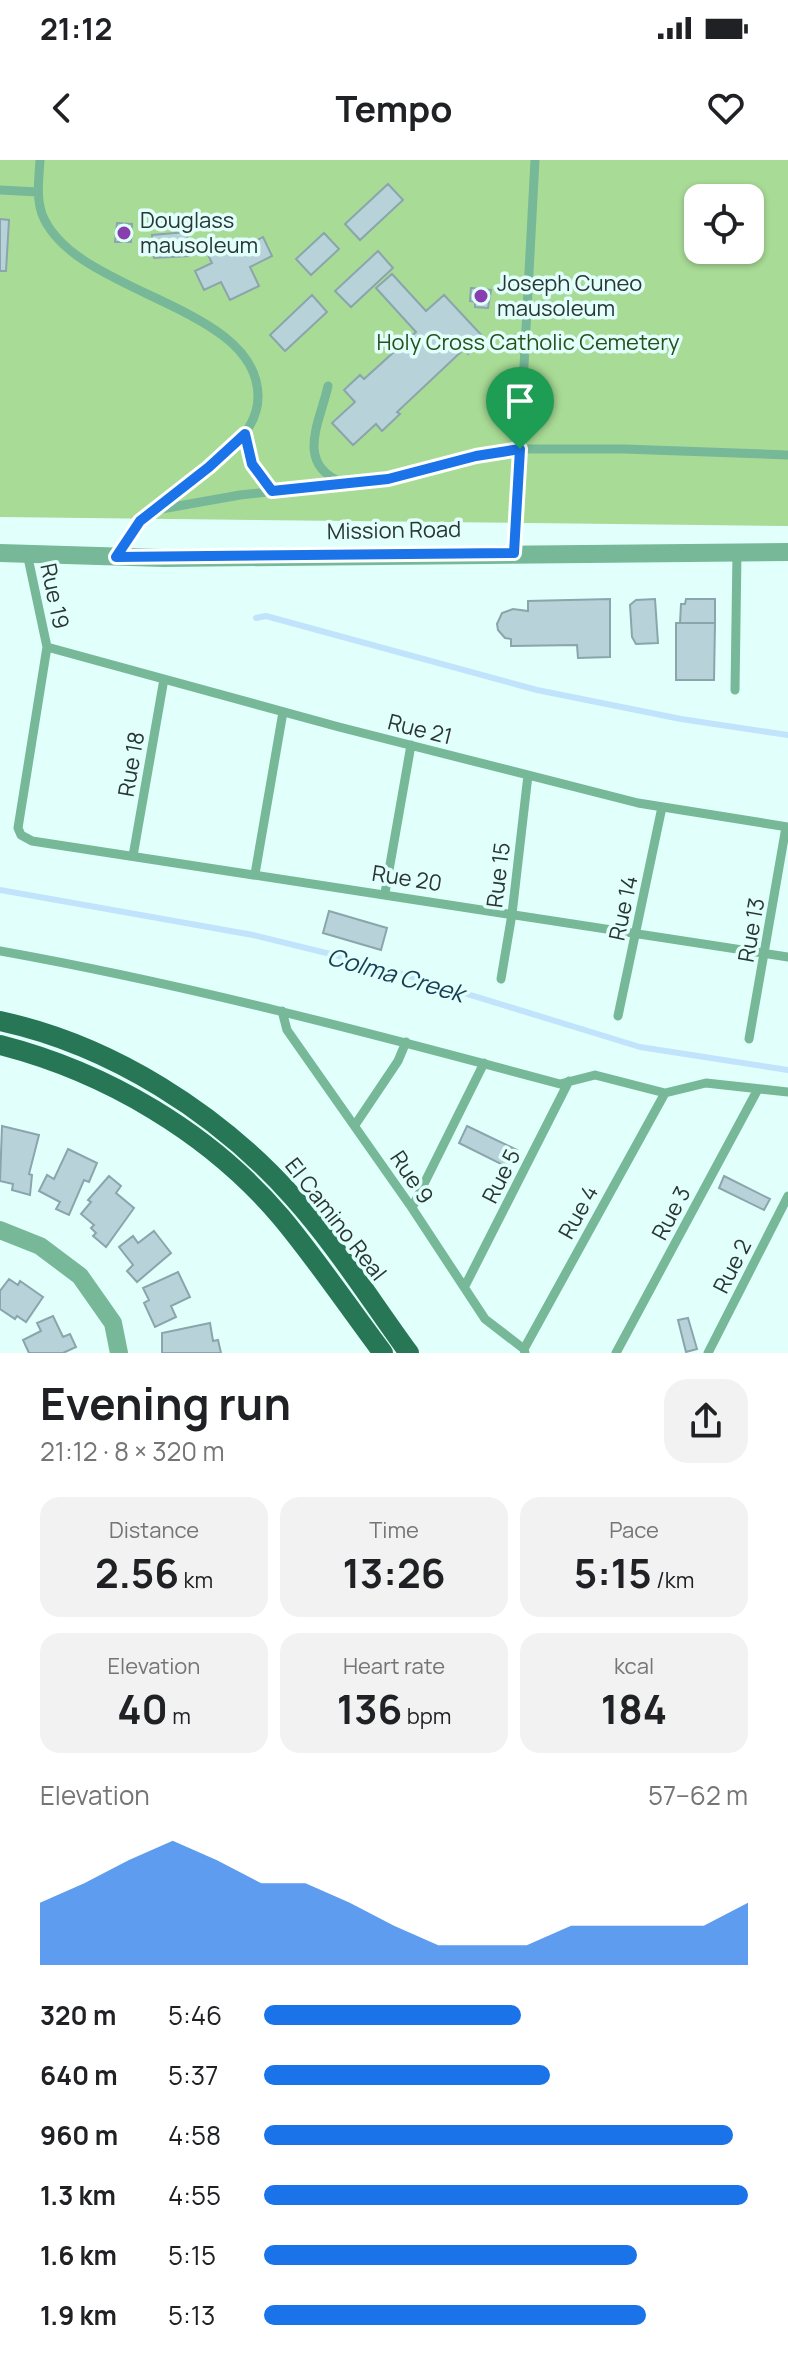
<!DOCTYPE html>
<meta charset="utf-8">
<style>
body{margin:0;font-family:Manrope,sans-serif;background:#f2f2f2;color:#202124;height:100vh;display:flex;flex-direction:column;font-size:30px;white-space:nowrap}
*{box-sizing:border-box;margin:0}
p{font-size:26px;color:#757577}
.icon{flex:none;width:44px;height:44px;fill:none;stroke:currentColor;stroke-width:2;stroke-linecap:round;stroke-linejoin:round}
.map{position:relative;height:1193px;overflow:hidden}
.details{display:flex;flex-direction:column;background:#fff;flex:1}
.details>*{flex:none}
.controls{position:absolute;left:684px;top:24px;display:grid;gap:16px}
.controls a{display:grid;place-items:center;width:80px;height:80px;border-radius:16px;background:#fff;box-shadow:0 2px 6px #0004;font-size:40px}
.pin{position:absolute;display:grid;place-items:center;width:68px;height:68px;color:#fff;margin:-82px -34px;border-radius:50% 50% 50% 0;rotate:-45deg;box-shadow:0 0 8px #0007}
.pin .icon{rotate:45deg}
.round{display:grid;place-items:center;flex:none;width:84px;height:84px;border-radius:24px;background:#f2f2f2}
.head{display:flex;align-items:center;justify-content:space-between;height:136px;padding:0 40px}
h1{font-size:44px;font-weight:700;line-height:60px}
.stats{display:grid;grid-template-columns:repeat(3,1fr);gap:12px;height:136px;padding:8px 40px}
.stats div{display:grid;align-content:center;border-radius:20px;background:#f2f2f2;text-align:center}
.stats b{font-size:40px;font-weight:700}
.stats small{font-size:22px;font-weight:400}
.stats p{font-size:22px}
.chart{height:224px;padding:16px 40px}
.chart p{display:flex;justify-content:space-between}
.chart svg{width:100%;height:144px;margin-top:8px;fill:#1a73e8;opacity:.7}
ul{padding:0 40px;list-style:none;font-size:26px}
li{display:grid;grid-template-columns:128px 96px 1fr;align-items:center;height:60px}
li i{height:20px;border-radius:10px;background:#1a73e8}
.status{display:flex;justify-content:space-between;align-items:center;height:56px;padding:0 40px;background:#fff;direction:ltr}
.status svg{height:22px;fill:currentColor}
header{display:flex;justify-content:space-between;align-items:center;height:104px;padding:0 40px;background:#fff;font-size:36px;font-weight:700}
.map>svg:first-child{display:block}
.green{fill:#a8db96;fill-rule:evenodd}
.lines{fill:none;stroke-linecap:round;stroke-linejoin:round}
.stream{stroke:#c1e4fc;stroke-width:6}
.building{fill:#b7d3d9;stroke:#8aa5ab;stroke-width:2}
.lane{stroke:#76b898;stroke-width:9}
.street{stroke:#76b898;stroke-width:18}
.primary{stroke:#277655;stroke-width:20}
.route-casing{stroke:#fff;stroke-width:16}
.route{stroke:#1a73e8;stroke-width:10}
.poi-dot{fill:#893eaf;stroke:#e1fffb;stroke-width:3}
.labels{text-anchor:middle;dominant-baseline:central;stroke-width:7;stroke-linejoin:round;paint-order:stroke}
.poi-label{font-size:22px;fill:#2a3534;stroke:#e1fffb;text-anchor:start}
.park-label{font-size:22px;fill:#2a4f1a;stroke:#e1fffb}
.street-label{font-size:22px;fill:#2a3534;stroke:#e1fffb}
.water-label{font-size:24px;font-style:italic;fill:#174057;stroke:#e1fffb}
</style>
<div class="status"><b>21:12</b><svg viewBox="0 0 49 12"><path d="M0 12V9h3v3zM5 12V6h3v6zM10 12V3h3v9zM15 12V0h3v12zM26 1h20v11H26zM47 4h2v5h-2z"/></svg></div>
<header><svg class="icon" aria-label="back" viewBox="0 0 24 24"><path d="M15 5l-7 7 7 7"/></svg>Tempo<svg class="icon" aria-label="heart" viewBox="0 0 24 24"><path d="M12 20l-8-8c-3-5 5-10 8-4 3-6 11-1 8 4z"/></svg></header>
<div class="map">
<svg width="788" height="1193" viewBox="0 0 788 1193">
<rect width="100%" height="100%" fill="#e1fffb"/>
<path class="green" d="M0,0h788v366l-788,-9zM698,38h52v52h-52z"/>
<g class="lines">
<path class="stream" d="M256,458l10,-2 271,74 144,29 107,16
M0,730l253,45 110,27 277,85 148,23"/>
</g>
<path class="building" d="M388,24l15,16 -43,40 -15,-16z
M0,59l9,1 -3,51h-6z
M117,63l15,1 -1,18h-16z
M187,72l2,24 -35,2 -2,-23z
M324,73l15,16 -28,26 -15,-16z
M263,77l9,19 -22,11 9,19 -29,14 -9,-18 -17,8 -9,-19 17,-8 -4,-8 28,-15 4,9z
M378,91l15,17 -42,39 -16,-16z
M392,114l34,37 18,-16 41,44 -17,15 -4,-5 -67,63 3,2 -18,17 -6,-7 -23,21 -21,-22 23,-21 -11,-12 16,-15 4,4 52,-47 -40,-44z
M471,128l20,2 -3,18 -13,-1v-5l-5,-1z
M312,135l15,17 -42,39 -15,-16z
M610,439v58l-32,1 -1,-13 -66,1v-7l-6,-1 -7,-8 -1,-6 5,-11 11,-4 15,2v-10z
M655,439l3,44 -22,1 -4,-7 -2,-32 6,-5z
M686,439h29v24h-35l1,-19h4z
M676,463h39l-1,57h-38z
M329,751l58,17 -6,22 -58,-17z
M2,966l37,9 -10,39 3,1 -2,20 -18,-5 1,-6 -13,-3z
M467,966l50,24 -8,18 -50,-25z
M68,989l29,14 -8,19 -5,-2 -15,35 -13,-6 4,-7 -21,-11 8,-16 7,4z
M109,1016l12,10 -5,7 18,15 -28,39 -13,-11 3,-3 -5,-5 3,-3 -13,-11 10,-12 -3,-2z
M724,1016l46,23 -6,11 -45,-22z
M154,1071l17,22 -34,29 -10,-11 6,-6 -14,-18 14,-11 5,7z
M178,1112l12,25 -19,9 5,11 -21,10 -11,-24 5,-3 -6,-12z
M9,1119l9,6 2,-4 23,16 -17,25 -9,-6 -2,3 -15,-10v-18z
M53,1156l10,21 7,-3 6,13 -13,6h-34l-6,-13 18,-9 -4,-8z
M688,1158l9,31 -11,3 -8,-32z
M210,1163l3,18 5,-1 3,13h-59v-20z"/>
<g class="lines">
<path class="lane" d="M40,0c-1,18 -4,37 2,54 31,81 217,90 216,183 0,53 -84,92 -118,124 -11,10 -17,24 -24,36
M0,30l38,2
M328,226c-8,36 -33,77 13,96
M245,274l7,30 20,27
M156,350l84,-15 148,-16 88,-23 44,-7h104l164,6
M27,393l20,94 -29,181 3,7 11,6 756,116
M514,393l21,-393
M47,487l292,80 299,76 150,24
M735,530l2,-138
M133,696l31,-177
M255,714l28,-162
M385,733l26,-148
M0,791c189,34 374,83 560,133l35,-9 70,18 41,-10 82,9
M501,819l11,-65 16,-139
M282,851l5,19 125,178 73,111 39,30 1,4
M618,856l44,-209
M749,879l37,-212
M355,965l43,-64 8,-19
M412,1048l72,-145
M465,1126l104,-205
M524,1189l141,-256
M616,1193l142,-264
M708,1193l80,-157"/>
<path class="street" d="M0,393l164,5 624,-6
M0,1070l40,16 40,30 33,47 6,30"/>
<path class="primary" d="M0,861c111,24 218,92 293,176 43,48 78,104 116,156
M0,885c106,27 210,88 281,172 36,43 68,91 102,136"/>
</g>
<g class="lines">
<g class="route-casing">
<path id="route" d="M245,274l7,30 20,27 116,-12 88,-23 44,-7 -6,104 -398,4 24,-36 69,-54z"/>
</g>
<use href="#route" class="route"/>
</g>
<g class="poi-dot">
<circle cx="124" cy="73" r="8"/>
<circle cx="481" cy="136" r="8"/>
</g>
<g class="labels">
<g class="poi-label">
<text x="140" y="60">Douglass<tspan x="140" dy="25">mausoleum</tspan></text>
<text x="497" y="123">Joseph Cuneo<tspan x="497" dy="25">mausoleum</tspan></text>
</g>
<g class="park-label">
<text x="528" y="182">Holy Cross Catholic Cemetery</text>
</g>
<g class="street-label">
<text transform="translate(394 370) rotate(-1)">Mission Road</text>
<text transform="translate(55 436) rotate(78)">Rue 19</text>
<text transform="translate(420 569) rotate(14)">Rue 21</text>
<text transform="translate(131 604) rotate(-80)">Rue 18</text>
<text transform="translate(498 715) rotate(-83)">Rue 15</text>
<text transform="translate(407 718) rotate(9)">Rue 20</text>
<text transform="translate(623 748) rotate(-78)">Rue 14</text>
<text transform="translate(751 770) rotate(-80)">Rue 13</text>
<text transform="translate(501 1016) rotate(-63)">Rue 5</text>
<text transform="translate(412 1017) rotate(56)">Rue 9</text>
<text transform="translate(578 1052) rotate(-61)">Rue 4</text>
<text transform="translate(671 1053) rotate(-62)">Rue 3</text>
<text transform="translate(336 1059) rotate(52)">El Camino Real</text>
<text transform="translate(732 1106) rotate(-63)">Rue 2</text>
</g>
<g class="water-label">
<text transform="translate(396 814) rotate(16)">Colma Creek</text>
</g>
</g>
</svg>
<div class="controls">
<a><svg class="icon" aria-label="locate" viewBox="0 0 24 24"><circle cx="12" cy="12" r="6"/><path d="M12 2v4M12 18v4M2 12h4M18 12h4"/></svg></a>
</div>
<div class="pin" style="left:520px;top:289px;background:#1e9e55"><svg class="icon" aria-label="arrive" viewBox="0 0 24 24"><path d="M6 21V4h12l-3 4 3 4H6"/></svg></div>
</div>
<section class="details">
<div class="head"><div><h1>Evening run</h1><p>21:12 · 8 × 320 m</p></div><a class="round"><svg class="icon" aria-label="share" viewBox="0 0 24 24"><path d="M12 15V3M7 8l5-5 5 5M5 13v7h14v-7"/></svg></a></div>
<div class="stats">
<div><p>Distance</p><b>2.56<small> km</small></b></div>
<div><p>Time</p><b>13:26</b></div>
<div><p>Pace</p><b>5:15<small> /km</small></b></div>
</div>
<div class="stats">
<div><p>Elevation</p><b>40<small> m</small></b></div>
<div><p>Heart rate</p><b>136<small> bpm</small></b></div>
<div><p>kcal</p><b>184</b></div>
</div>
<div class="chart"><p><span>Elevation</span>57–62 m</p>
<svg viewBox="0 0 160 44" preserveAspectRatio="none"><path d="M0 44V25L10 19L20 12L30 6L40 12L50 19L60 19L70 25L80 32L90 38L100 38L110 38L120 32L130 32L140 32L150 32L160 25V44z"/></svg>
</div>
<ul>
<li><b>320 m</b>5:46<i style="width:53%"></i></li>
<li><b>640 m</b>5:37<i style="width:59%"></i></li>
<li><b>960 m</b>4:58<i style="width:97%"></i></li>
<li><b>1.3 km</b>4:55<i style="width:100%"></i></li>
<li><b>1.6 km</b>5:15<i style="width:77%"></i></li>
<li><b>1.9 km</b>5:13<i style="width:79%"></i></li>
</ul>
</section>
